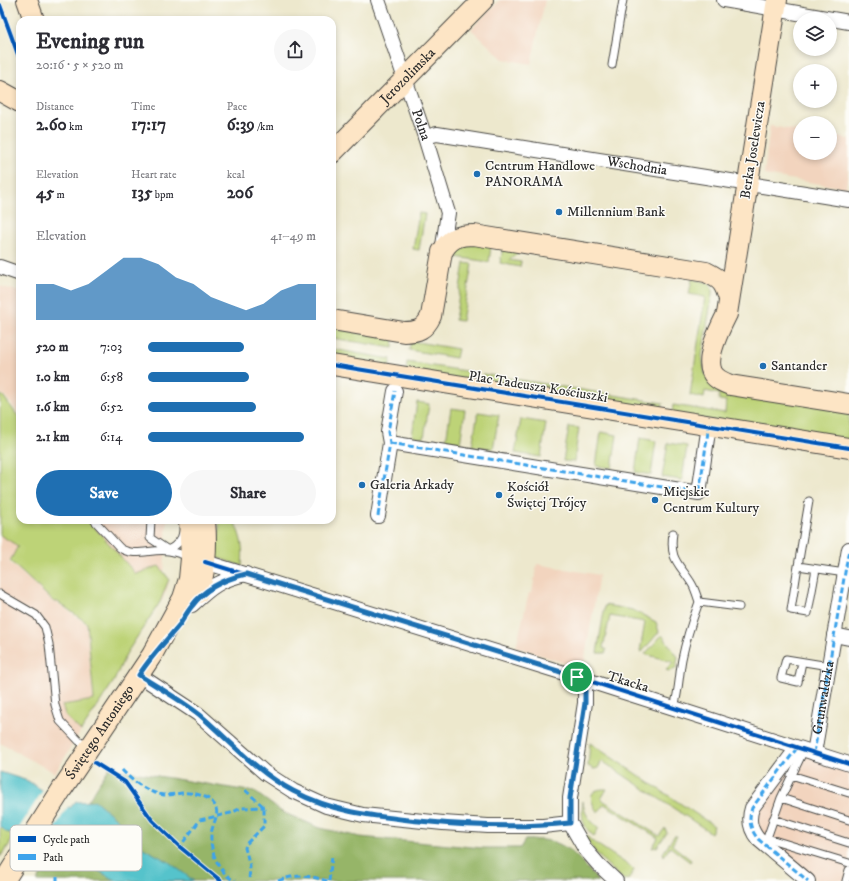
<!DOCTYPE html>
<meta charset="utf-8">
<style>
body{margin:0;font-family:"IM FELL DW Pica",serif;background:#f7f7f7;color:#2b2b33;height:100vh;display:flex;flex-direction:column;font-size:15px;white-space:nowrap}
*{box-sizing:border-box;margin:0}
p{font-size:13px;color:#7c7c81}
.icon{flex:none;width:22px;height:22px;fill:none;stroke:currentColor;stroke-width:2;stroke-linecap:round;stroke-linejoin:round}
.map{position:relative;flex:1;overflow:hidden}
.drawer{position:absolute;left:16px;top:16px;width:320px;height:508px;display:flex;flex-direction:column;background:#fff;border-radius:12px;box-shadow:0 2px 6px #0003}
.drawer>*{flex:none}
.fabs{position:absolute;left:793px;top:12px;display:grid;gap:8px}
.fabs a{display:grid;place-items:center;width:44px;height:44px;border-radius:50%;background:#fff;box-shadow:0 2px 6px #0003;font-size:20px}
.pin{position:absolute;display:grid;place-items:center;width:34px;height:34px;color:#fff;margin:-17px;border:2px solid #fff;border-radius:50%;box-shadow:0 1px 4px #0007}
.round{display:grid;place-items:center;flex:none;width:42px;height:42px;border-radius:21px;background:#f7f7f7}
.head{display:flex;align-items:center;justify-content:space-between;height:68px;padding:0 20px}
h1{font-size:22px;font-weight:700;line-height:30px}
.figures{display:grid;grid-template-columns:repeat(3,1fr);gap:6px;height:68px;padding:4px 20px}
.figures div{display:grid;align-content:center}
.figures b{font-size:17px;font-weight:700}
.figures small{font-size:11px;font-weight:400}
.figures p{font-size:11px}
.chart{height:112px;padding:8px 20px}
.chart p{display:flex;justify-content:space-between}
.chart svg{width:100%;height:72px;margin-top:4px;fill:#1f6fb2;opacity:.7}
.primary-button{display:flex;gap:8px;margin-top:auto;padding:8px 20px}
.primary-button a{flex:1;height:46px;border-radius:24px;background:#1f6fb2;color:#fff;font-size:16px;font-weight:700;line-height:46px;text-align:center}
.primary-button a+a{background:#f7f7f7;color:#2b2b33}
ul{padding:0 20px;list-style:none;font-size:13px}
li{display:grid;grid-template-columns:64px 48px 1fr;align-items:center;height:30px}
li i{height:10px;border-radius:5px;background:#1f6fb2}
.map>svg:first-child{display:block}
.built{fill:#f2d4be}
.green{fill:#bdd377;stroke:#747f51}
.forest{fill:#96b568;stroke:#60704a}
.water{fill:#55c3cb;stroke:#40777b}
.pier{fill:#ede8cd}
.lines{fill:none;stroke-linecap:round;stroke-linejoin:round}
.lane-casing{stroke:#484743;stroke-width:9}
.street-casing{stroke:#484743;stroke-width:16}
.secondary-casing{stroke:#484743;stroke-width:22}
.lane{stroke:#fff;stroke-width:7}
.street{stroke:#fff;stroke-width:14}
.secondary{stroke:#fde5c5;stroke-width:20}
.quiet{stroke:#3ea3eb;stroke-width:3;stroke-dasharray:6 3;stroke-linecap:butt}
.cycleway-casing{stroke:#fdfcf7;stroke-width:6}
.cycleway{stroke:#0057b8;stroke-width:4}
.route-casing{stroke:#fff;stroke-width:8}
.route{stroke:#1f6fb2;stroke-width:5}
.poi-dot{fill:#1f6fb2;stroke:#fdfcf7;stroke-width:1.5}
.labels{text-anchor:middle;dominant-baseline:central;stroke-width:3;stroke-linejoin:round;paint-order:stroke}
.street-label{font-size:14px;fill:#2b2b2b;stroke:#fdfcf7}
.poi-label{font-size:14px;fill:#2b2b2b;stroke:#fdfcf7;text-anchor:start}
.key{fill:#fdfcf7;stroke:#bebdba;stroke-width:1}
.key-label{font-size:11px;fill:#2b2b2b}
</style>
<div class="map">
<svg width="849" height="881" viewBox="0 0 849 881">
<rect width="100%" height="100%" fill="#fdfcf7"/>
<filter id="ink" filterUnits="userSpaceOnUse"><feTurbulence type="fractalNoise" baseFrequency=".025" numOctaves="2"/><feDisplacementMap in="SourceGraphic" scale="8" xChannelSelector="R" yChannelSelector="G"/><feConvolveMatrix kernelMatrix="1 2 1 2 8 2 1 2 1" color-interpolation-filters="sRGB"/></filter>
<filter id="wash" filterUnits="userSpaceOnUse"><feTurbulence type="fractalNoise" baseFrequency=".012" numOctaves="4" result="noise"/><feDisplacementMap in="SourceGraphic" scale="16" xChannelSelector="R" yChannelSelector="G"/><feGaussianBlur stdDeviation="0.9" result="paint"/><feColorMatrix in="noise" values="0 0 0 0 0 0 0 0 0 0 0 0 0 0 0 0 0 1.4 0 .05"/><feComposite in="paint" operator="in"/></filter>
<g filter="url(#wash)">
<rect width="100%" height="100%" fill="#ede8cd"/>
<path class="built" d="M500,0h45l-14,64 -28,-5 -32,-30z
M770,126l30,5v22h30v-17l19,3v26l-3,23 -82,-13z
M0,286l20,6v123l-16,-20 -4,-1z
M85,520h82l-3,52 5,10 -7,19 -14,-12z
M0,531l21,13 -12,18 45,41h3l29,21 7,76 -12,31 -26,42 -55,-30z
M537,564l62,11 -16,94 -67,-22 13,-54h3z
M797,753l52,16v112h-33l-51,-42 -8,-10v-16z"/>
<path class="green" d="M419,213l6,1 -6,36 -6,-1z
M464,243l27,3 -2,16 -40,-6 4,-7z
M503,248l19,3 -13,9 12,2 -1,5 -20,-4z
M464,263l8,1 -10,57 -7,-1z
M692,279l17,4 3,6v6l-10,61 3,19 144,34v34l-177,-29 1,-9 52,8 1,-12 -7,-1v-6l-14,-3 -1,7 -14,-3 15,-98 -16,-3z
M332,328l62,10 -1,10 -61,-10z
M411,341l47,8 -2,9 -47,-8z
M332,349l59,10 -2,9 -57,-9z
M407,362l65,10 -2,9 -64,-10z
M483,374l180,29 -2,10 -179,-30z
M0,395l3,1 17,23v101h68l48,54 23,-8 10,13 -9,23 -34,52 -12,27 -33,50 -15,-14 -4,-12 32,-5 -7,-77 -29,-21h-4l-44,-41 8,-15 -18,-11z
M417,402l12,2 -5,34 -12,-2z
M451,408l14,2 -5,34 -14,-3z
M478,412l21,3 -6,34 -21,-3z
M521,419l25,4 -5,34 -26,-4z
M569,427l10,1 -5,34 -11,-1z
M601,432l16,3 -5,33 -16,-2z
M640,438l16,3 -5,34 -16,-3z
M668,443l19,3 -5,34 -20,-3z
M219,520h15c7,18 10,26 8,46l-27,-9 4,-23z
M605,605l28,5 23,12 3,10 -17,20 -2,-1 5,-29 -35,-6 -7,32 3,1v2l-1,2h-8z
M662,635l16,22 -2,12 -7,2 -3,-1 7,-8 -28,-8z
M590,743l124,83 -3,7 -109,-72 -4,7 -4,1 -6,-3z
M607,789l-6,10 58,37 6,-8 2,5 -10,14 -5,1 6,-10 -54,-34 -6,9c-9,-13 -11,-25 9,-24z
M583,801c1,13 6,19 16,27l-5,8c-12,-9 -13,-20 -11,-35z
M0,826l6,6 7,2 -4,11 -9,12z
M581,831l11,10 39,26 3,3 -5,9 -5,1c-18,-16 -31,-28 -43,-49z
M674,836h3l-5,9 19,15 -1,2 -20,-15 -6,9 -1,-3z"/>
<path class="forest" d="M109,768l146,24 27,20 38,16 40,9 123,11h37l5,-8c8,0 17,-1 25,1 22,5 34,24 48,40h-561z"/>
<path class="water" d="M0,772l28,9 42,27 6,-7 2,1 18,-1 30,26 6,15 37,20 25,19h-78l-55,-32 -14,6 -33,-21 -8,-2 -6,-6z"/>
<path class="pier" d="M43,790l26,15 -29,47 -26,-16z"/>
</g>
<g filter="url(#ink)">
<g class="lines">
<g class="lane-casing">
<path id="lane" d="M612,65l11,-65
M809,501l-11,65 47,7
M94,520l26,28c15,10 32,0 49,3 7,1 14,4 21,6
M151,520l-1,18 18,12c8,-4 14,-9 15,-18
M673,533c-4,27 6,30 19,51 3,5 5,12 7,18 -7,19 -13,37 -17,57 -3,16 -3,33 -8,48
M798,566l-7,44 17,3 8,-44
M0,594l36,21 9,12 4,17 6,61 5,16 19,20 10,7
M699,602l40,5
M802,662l-4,20 -17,-4 5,-19 43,7
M791,775l58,18
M781,798l68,22
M773,819l76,24
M767,838l82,25
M762,843l5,-5 14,-40 23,-48
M846,881l3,-11"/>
</g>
<g class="street-casing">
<g id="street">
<path id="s1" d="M378,0l47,137 23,76 -6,39"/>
<path d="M724,0l125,22"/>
<path id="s2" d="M425,137l12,-3 412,66"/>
<path d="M0,267l20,7"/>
<path d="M390,443l309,50 10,-68"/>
<path d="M378,516l12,-73 -2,-11 7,-41"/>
<path d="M205,562l372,115 272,87"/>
<path d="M192,605c20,-19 28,-25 54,-31"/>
<path d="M834,635l15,3"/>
<path d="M139,675l59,39 67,59 28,18 33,15 37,9 80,8 45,3h55l27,-3"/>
<path d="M577,677l8,10v16l-15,95v25l15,26 13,15 18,17"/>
<path d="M797,748l-45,60c-4,12 -2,21 6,31l50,42"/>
<path d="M814,753l35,-204"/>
</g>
</g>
<g class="secondary-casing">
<g id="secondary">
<path d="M27,0l7,20"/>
<path d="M777,0l-50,314c-7,14 -22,43 -15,58 3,7 11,10 18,13l119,19"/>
<path d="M0,91l20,11"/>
<path id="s3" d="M332,153l151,-153"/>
<path d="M332,320l72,12c14,0 21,-3 27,-16l11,-64c8,-14 16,-17 32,-17l232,37c16,8 18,10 23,27"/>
<path d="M332,365l517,83"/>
<path d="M198,593c9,-23 9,-49 7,-73"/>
<path id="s4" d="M4,881l58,-92 90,-134 31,-57 6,-19 2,-21 -2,-38"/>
</g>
</g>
<use href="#lane" class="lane"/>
<use href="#street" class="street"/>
<use href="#secondary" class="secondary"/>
<g class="quiet">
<path d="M390,443l309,50 10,-68"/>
<path d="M378,516l12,-73 -2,-11 7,-41"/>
<path d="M797,748l-45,60c-4,12 -2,21 6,31l50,42"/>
<path id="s5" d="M814,753l35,-204"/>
<path d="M122,770c10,11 26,23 42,25 6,0 12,-1 18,-2 9,-1 25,2 31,10 9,10 -1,20 -2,32 -1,17 8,38 24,46"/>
<path d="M245,790l19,17v19l-18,18 -1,4 5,18 -1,15"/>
<path d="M178,849l22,-29 31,-7 10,-5 23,-1"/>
<path d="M57,877v4"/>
<path d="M278,881c17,-7 31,-6 49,0"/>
<path d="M329,881l3,-25"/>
</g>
<g class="cycleway-casing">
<path id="cycleway" d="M0,5l20,55
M332,365l517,83
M205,562l372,115 272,87
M95,763l30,19 27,38 28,27 41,34"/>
</g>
<use href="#cycleway" class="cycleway"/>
</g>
</g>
<g class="lines" filter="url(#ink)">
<g class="route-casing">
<path id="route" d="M246,574l331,103 8,10v16l-15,95v25c-50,5 -101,3 -151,-2 -46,-5 -84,-8 -126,-30 -35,-18 -64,-51 -93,-76 -19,-15 -41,-27 -61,-40 12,-19 27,-34 41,-51 4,-6 7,-12 12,-18 13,-18 33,-27 54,-32z"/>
</g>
<use href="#route" class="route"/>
</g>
<g class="poi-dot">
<circle cx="477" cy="174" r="4"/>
<circle cx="559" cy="212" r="4"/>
<circle cx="763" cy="366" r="4"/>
<circle cx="362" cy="485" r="4"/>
<circle cx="499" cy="495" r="4"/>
<circle cx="655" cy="500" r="4"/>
</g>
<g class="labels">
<g class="street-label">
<text stroke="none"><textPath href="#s3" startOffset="108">Jerozolimska</textPath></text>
<text stroke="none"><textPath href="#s1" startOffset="132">Polna</textPath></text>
<text transform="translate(753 150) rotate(-81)">Berka Joselewicza</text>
<text stroke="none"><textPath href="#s2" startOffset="215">Wschodnia</textPath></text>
<text transform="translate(538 387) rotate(9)">Plac Tadeusza Kościuszki</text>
<text transform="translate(628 682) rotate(17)">Tkacka</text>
<text stroke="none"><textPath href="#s5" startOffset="56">Grunwaldzka</textPath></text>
<text stroke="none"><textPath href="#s4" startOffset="177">Świętego Antoniego</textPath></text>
</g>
<g class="poi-label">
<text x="485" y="166">Centrum Handlowe<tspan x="485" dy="16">PANORAMA</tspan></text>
<text x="567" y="212">Millennium Bank</text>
<text x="771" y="366">Santander</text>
<text x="370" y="485">Galeria Arkady</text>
<text x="507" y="487">Kościół<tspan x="507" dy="16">Świętej Trójcy</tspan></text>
<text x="663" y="492">Miejskie<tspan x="663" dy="16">Centrum Kultury</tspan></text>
</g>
</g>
<rect x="10" y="825" width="132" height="46" rx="6" class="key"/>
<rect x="18" y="836" width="18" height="6" fill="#0057b8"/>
<rect x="18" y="854" width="18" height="6" fill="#3ea3eb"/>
<g class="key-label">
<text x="43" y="843">Cycle path</text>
<text x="43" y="861">Path</text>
</g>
</svg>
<div class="fabs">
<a><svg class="icon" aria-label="layers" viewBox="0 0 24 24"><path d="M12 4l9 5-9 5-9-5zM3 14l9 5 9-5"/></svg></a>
<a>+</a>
<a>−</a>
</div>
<div class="pin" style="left:577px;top:677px;background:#1e9e55"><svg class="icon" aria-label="arrive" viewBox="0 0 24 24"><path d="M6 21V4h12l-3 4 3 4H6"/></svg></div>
<section class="drawer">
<div class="head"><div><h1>Evening run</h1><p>20:16 · 5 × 520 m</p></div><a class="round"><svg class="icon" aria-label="share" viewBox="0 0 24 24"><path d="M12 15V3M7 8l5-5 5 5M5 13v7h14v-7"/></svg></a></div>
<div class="figures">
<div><p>Distance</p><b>2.60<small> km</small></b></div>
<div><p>Time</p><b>17:17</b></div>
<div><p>Pace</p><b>6:39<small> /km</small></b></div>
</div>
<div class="figures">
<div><p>Elevation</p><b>45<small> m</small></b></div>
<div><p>Heart rate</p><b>135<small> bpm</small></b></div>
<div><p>kcal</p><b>206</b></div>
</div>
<div class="chart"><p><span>Elevation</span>41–49 m</p>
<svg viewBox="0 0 160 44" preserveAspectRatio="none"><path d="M0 44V22L10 22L20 26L30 22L40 14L50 6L60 6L70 10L80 18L90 22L100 30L110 34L120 38L130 34L140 26L150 22L160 22V44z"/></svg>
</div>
<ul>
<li><b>520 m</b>7:03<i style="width:57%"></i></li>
<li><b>1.0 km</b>6:58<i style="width:60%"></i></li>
<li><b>1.6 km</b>6:52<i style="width:64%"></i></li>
<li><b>2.1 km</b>6:14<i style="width:93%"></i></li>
</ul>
<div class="primary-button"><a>Save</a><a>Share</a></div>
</section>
</div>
